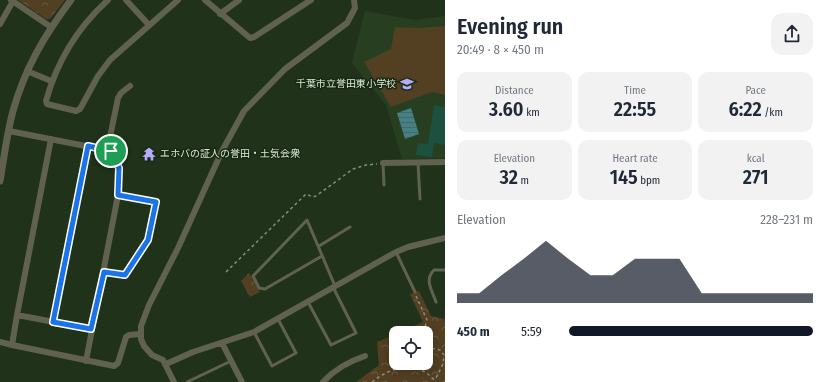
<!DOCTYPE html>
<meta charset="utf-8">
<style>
body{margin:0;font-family:"Fira Sans Condensed","Noto Sans JP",sans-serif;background:#f2f2f3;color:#1f2937;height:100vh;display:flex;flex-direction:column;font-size:15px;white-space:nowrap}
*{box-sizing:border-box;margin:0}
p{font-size:13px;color:#747a83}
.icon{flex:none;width:22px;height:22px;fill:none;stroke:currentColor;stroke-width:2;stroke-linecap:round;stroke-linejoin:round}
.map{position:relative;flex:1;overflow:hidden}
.panel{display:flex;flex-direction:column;background:#fff;width:380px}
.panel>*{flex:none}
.fabs{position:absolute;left:389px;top:326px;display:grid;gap:8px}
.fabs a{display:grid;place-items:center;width:44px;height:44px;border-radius:8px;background:#fff;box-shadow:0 2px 10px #0003;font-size:20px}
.pin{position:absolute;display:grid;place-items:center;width:34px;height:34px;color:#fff;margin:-17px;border:2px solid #fff;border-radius:50%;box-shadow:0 1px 4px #0007}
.round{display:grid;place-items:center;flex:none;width:42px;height:42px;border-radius:12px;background:#f2f2f3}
.summary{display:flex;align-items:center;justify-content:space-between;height:68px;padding:0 12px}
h1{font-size:22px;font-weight:600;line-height:30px}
.figures{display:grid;grid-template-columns:repeat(3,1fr);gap:6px;height:68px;padding:4px 12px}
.figures div{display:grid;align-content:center;border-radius:10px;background:#f2f2f3;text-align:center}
.figures b{font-size:20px;font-weight:600}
.figures small{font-size:11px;font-weight:400}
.figures p{font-size:11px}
.chart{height:112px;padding:8px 12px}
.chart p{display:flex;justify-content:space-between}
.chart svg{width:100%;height:72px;margin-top:4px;fill:#111827;opacity:.7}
ul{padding:0 12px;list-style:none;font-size:13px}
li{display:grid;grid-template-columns:64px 48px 1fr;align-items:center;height:30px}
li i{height:10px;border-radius:5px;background:#111827}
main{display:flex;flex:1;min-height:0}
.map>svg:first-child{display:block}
.built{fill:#283e21}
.green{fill:#533f22}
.forest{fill:url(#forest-crowns)}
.water{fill:url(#water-rules)}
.building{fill:#1c503f}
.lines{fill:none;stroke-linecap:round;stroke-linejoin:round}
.path{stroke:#82917d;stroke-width:1.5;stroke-dasharray:3 3;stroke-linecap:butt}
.service{stroke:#61614f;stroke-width:3}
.minor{stroke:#61614f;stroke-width:6}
.tertiary{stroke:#61614f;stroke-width:7}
.route-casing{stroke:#fff;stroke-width:8}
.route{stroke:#1a73e8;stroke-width:5}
.labels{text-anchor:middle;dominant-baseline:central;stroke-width:3;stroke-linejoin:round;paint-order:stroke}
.poi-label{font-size:10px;fill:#dde8d9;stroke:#172911;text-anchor:end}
</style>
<main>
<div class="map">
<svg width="445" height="382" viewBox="0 0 445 382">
<defs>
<pattern id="forest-crowns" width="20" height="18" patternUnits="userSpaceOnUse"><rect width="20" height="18" fill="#533f22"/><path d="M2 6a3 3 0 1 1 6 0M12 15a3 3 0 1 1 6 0" fill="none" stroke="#6b5b42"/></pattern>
<pattern id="water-rules" width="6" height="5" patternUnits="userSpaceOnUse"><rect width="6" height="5" fill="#458184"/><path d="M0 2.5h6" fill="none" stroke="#446969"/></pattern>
</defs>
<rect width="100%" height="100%" fill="#20331a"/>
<path class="built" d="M365,11l50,9 30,-4v142l-43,1 -16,-54 -34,-42z"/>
<path class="green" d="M445,26v69l-13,-3 -41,15 -27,-45 27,-13 4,-22 24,1z"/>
<path class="forest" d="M18,0h47l-15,19h-4z
M249,273l11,19 -10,5 -9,-16z
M419,291l12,25 14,3v63h-89l23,-17 -2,-23 19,-8v29h30v-30h-28l25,-11 -13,-28z"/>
<path class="water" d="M411,108l8,26 -14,5 -8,-26z"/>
<path class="building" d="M434,105l11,2v38l-11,-2 -2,14 -16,-2 2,-12 10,1z"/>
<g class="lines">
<path class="path" d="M226,272l80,-78 7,3 3,-1 37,-27 13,-4 11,-1
M416,296l11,24 -2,7 -4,6
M426,347l14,3 4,5 -1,9 -8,16
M372,382c15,-12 35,-20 53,-10 4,2 6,6 10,8l1,2"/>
<path class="service" d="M383,163l1,22
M418,163l2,36
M319,246l31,-19
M396,252l19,40
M322,256l-57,33 -6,-1 -6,-12 54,-56 28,66
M308,302l23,43 25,-12 -23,-46
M436,302c-4,-12 -12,-22 -2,-32h11
M254,332l18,34 24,-13 -18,-34
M187,382l44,-21"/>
<path class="minor" d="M11,0l40,27
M108,0c-31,28 -51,61 -62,101l1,3 29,7 4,-2 18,-33 12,-16 68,-60
M126,0l23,25
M205,0l45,38 4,-1 57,-37
M220,14l19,-14
M0,24l13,-23
M27,71l24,10
M9,131l102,20
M383,163l62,-1
M104,272l21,3 23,-35 8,-38 -38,-7
M17,315l74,14
M53,322l35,-176
M0,342l12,3 102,21 4,-3 8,-26 3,-2 11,-1
M222,343l20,39
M12,345l5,-30 34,-176
M86,361l32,-166 1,-27 -8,-17 -1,-14 8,-39 3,-5 9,-7
M166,364l27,-12 61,-20 142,-80 12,-5 37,-9
M174,382l-11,-22 -11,-5 -8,-9 -3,-7v-13l8,-21 29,-57 44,-97 22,-40 41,-42 62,-46 8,-15 -1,-8
M323,382c11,-12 27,-21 42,-26"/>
<path class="tertiary" d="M0,181c4,-23 7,-48 13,-70 12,-43 31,-75 58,-111"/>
</g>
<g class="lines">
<g class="route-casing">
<path id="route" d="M88,146l23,5 8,17 -1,27 38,7 -8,38 -23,35 -21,-3 -13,57 -38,-7z"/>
</g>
<use href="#route" class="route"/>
</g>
<defs>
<g id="school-bare" transform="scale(1.08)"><path d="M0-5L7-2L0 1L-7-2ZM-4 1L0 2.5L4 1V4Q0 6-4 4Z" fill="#b8abf7" stroke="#172911" stroke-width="2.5" paint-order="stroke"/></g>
<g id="temple-bare" transform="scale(1.08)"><path d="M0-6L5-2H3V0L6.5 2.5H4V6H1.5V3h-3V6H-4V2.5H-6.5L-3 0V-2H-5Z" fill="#b8abf7" stroke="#172911" stroke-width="2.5" paint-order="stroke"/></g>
</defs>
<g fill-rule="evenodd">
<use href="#school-bare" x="407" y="84"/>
<use href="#temple-bare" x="149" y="154"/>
</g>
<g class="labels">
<g class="poi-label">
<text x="396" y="84">千葉市立誉田東小学校</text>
<text x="160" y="154" text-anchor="start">エホバの証人の誉田・土気会衆</text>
</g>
</g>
</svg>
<div class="fabs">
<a><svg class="icon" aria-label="locate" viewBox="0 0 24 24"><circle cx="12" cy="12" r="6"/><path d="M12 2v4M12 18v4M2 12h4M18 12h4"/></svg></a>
</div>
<div class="pin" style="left:111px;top:151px;background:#1e9e55"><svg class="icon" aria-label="arrive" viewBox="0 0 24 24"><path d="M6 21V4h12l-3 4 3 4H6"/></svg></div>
</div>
<section class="panel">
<div class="summary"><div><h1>Evening run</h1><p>20:49 · 8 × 450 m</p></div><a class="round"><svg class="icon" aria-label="share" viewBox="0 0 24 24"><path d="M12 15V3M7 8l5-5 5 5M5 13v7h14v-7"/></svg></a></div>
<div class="figures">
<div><p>Distance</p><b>3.60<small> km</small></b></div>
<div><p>Time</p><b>22:55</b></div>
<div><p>Pace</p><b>6:22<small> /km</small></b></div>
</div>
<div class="figures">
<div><p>Elevation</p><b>32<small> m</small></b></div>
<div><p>Heart rate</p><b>145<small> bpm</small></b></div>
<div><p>kcal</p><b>271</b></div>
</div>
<div class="chart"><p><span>Elevation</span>228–231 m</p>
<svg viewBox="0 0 160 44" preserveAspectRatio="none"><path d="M0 44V38L10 38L20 27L30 17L40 6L50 17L60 27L70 27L80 17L90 17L100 17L110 38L120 38L130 38L140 38L150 38L160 38V44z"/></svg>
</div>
<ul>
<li><b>450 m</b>5:59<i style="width:100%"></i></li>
</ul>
</section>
</main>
